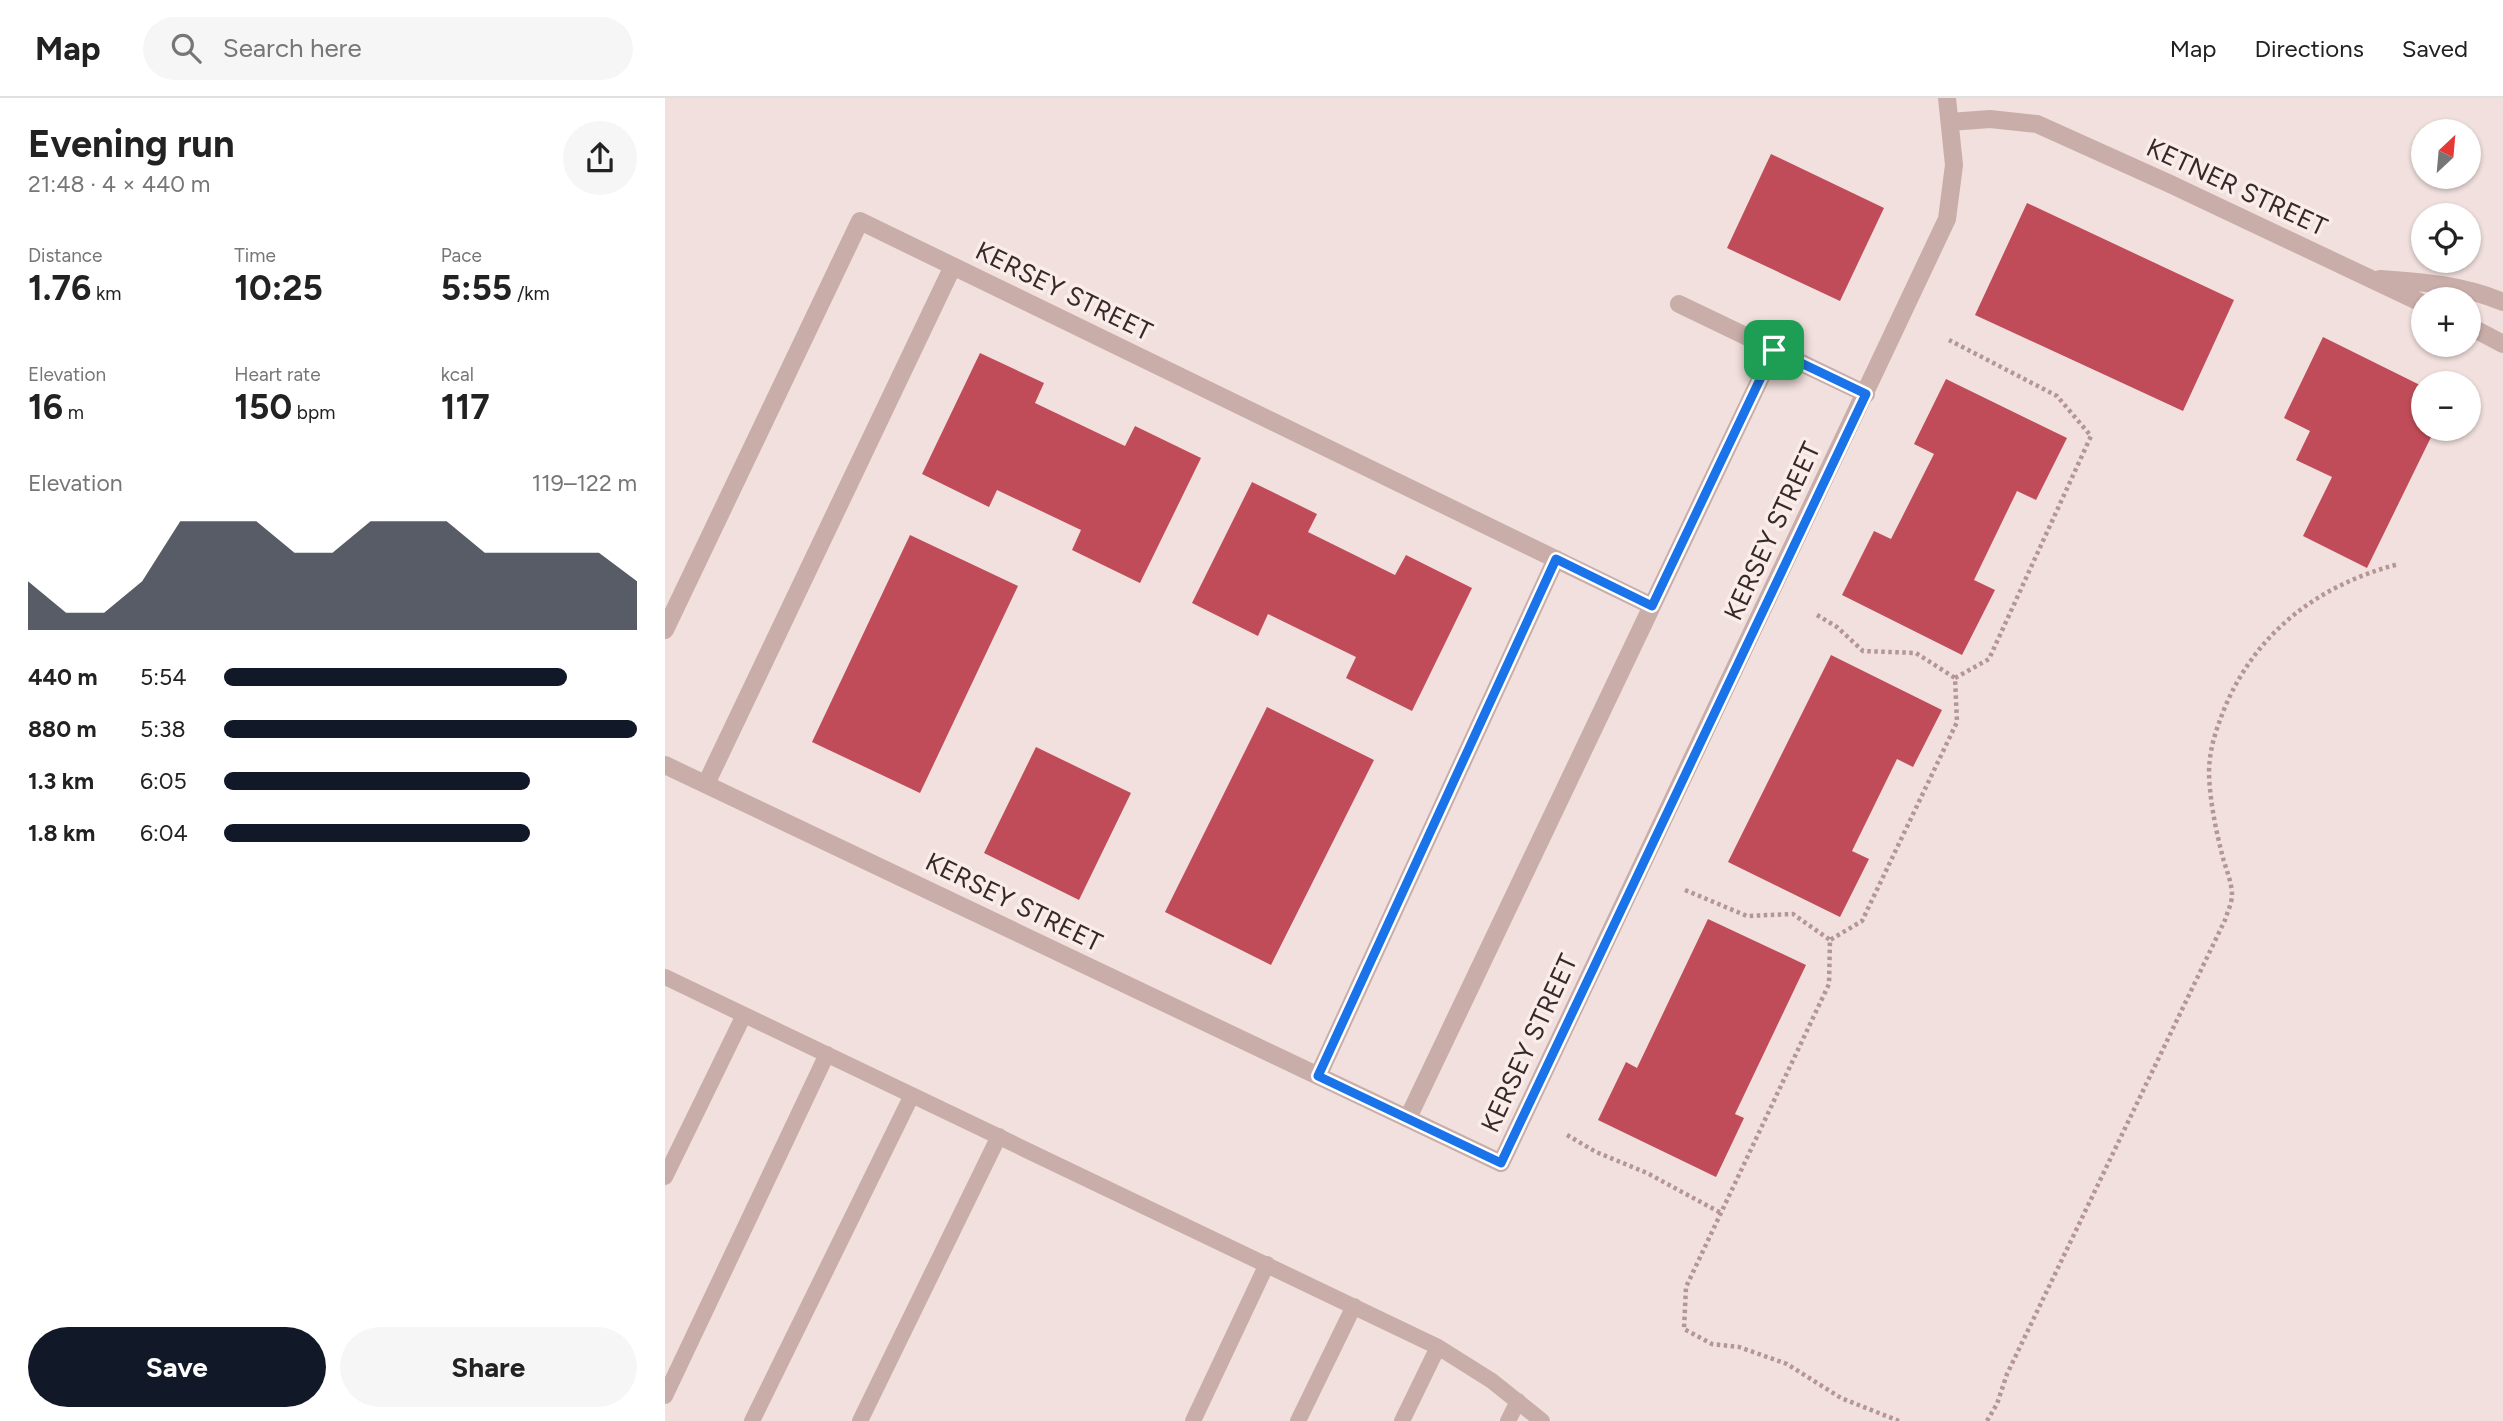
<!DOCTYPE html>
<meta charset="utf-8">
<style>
body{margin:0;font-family:Figtree,sans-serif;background:#f6f6f6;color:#222;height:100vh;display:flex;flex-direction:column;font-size:26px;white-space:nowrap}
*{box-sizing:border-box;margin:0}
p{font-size:23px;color:#767676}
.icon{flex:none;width:38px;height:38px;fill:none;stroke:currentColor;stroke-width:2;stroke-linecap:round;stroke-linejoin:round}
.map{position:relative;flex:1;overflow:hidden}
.sheet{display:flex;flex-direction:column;background:#fff;width:665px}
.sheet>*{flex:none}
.needle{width:46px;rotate:26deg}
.fabs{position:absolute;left:1746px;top:21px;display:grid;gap:14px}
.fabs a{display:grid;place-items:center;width:70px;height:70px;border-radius:50%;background:#fff;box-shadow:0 2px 5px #0004;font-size:35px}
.pin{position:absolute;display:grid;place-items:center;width:60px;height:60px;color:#fff;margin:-30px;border-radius:14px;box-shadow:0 4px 10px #0006}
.round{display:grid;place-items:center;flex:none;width:74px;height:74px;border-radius:37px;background:#f6f6f6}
.head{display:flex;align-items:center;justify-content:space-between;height:119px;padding:0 28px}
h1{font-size:38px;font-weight:700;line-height:52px}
.stats{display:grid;grid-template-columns:repeat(3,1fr);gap:10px;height:119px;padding:7px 28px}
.stats div{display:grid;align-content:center}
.stats b{font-size:35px;font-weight:700}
.stats small{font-size:19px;font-weight:400}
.stats p{font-size:19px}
.chart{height:196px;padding:14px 28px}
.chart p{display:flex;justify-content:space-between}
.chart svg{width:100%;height:126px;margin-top:7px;fill:#111827;opacity:.7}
.action{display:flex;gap:14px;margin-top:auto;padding:14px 28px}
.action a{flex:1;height:80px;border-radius:42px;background:#111827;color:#fff;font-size:28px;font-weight:700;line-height:80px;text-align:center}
.action a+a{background:#f6f6f6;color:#222}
ul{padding:0 28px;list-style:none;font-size:23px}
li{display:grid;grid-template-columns:112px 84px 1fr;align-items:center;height:52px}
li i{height:18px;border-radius:9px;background:#111827}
header{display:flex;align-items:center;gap:42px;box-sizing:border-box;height:98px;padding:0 35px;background:#fff;border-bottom:2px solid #e0e0e0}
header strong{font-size:33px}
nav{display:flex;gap:38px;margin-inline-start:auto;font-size:24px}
.search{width:490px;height:63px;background:#f6f6f6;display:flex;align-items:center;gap:18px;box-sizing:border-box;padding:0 24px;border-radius:38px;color:#767676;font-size:26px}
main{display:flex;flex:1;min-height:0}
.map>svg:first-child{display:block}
.building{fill:#c04c59}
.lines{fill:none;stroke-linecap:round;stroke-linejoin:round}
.path{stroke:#b49694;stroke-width:4.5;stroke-dasharray:3.5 3.5;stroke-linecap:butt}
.service{stroke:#c9ada9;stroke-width:16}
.minor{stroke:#c9ada9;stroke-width:18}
.route-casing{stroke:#fff;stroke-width:14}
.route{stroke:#1a73e8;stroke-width:9}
.labels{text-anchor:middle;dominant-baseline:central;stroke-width:7;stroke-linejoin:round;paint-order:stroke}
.street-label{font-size:26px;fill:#362929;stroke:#f9ece9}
</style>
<header>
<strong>Map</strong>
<div class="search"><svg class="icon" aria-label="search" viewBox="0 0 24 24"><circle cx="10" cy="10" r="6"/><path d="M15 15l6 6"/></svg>Search here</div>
<nav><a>Map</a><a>Directions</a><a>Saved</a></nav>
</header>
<main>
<section class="sheet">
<div class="head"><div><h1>Evening run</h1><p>21:48 · 4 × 440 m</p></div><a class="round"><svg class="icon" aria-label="share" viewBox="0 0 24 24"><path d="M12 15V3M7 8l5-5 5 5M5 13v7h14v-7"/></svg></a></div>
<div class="stats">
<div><p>Distance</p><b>1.76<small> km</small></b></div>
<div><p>Time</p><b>10:25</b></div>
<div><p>Pace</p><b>5:55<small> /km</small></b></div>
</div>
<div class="stats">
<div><p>Elevation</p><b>16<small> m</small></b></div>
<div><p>Heart rate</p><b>150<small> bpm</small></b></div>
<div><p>kcal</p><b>117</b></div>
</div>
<div class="chart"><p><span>Elevation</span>119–122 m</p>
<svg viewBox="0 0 160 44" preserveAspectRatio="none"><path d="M0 44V27L10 38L20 38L30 27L40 6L50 6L60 6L70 17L80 17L90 6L100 6L110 6L120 17L130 17L140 17L150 17L160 27V44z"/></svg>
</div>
<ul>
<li><b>440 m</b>5:54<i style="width:83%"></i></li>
<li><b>880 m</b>5:38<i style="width:100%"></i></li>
<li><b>1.3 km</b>6:05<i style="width:74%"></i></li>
<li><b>1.8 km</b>6:04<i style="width:74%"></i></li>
</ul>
<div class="action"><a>Save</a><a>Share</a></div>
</section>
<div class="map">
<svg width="1838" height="1323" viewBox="0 0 1838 1323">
<rect width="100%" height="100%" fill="#f1e0dd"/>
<path class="building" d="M1106,56l113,54 -44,93 -113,-53z
M1362,105l207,97 -51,111 -208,-96z
M1658,239l101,50v42h11l-68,139 -64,-32 29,-59 -36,-17 14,-29 -26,-13z
M315,255l64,30 -9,20 90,43 10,-20 66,32 -61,125 -68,-33 9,-20 -84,-40 -8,17 -67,-33z
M1281,281l121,59 -31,62 -19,-9 -43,89 21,10 -33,65 -120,-60 32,-64 17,8 43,-85 -20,-10z
M587,384l65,32 -9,18 87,43 11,-20 66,33 -60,123 -66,-33 10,-21 -88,-43 -10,22 -66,-33z
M245,437l108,51 -98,207 -108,-51z
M1166,557l111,55 -29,57 -16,-8 -45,92 17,8 -29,58 -112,-55z
M602,609l107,53 -103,205 -106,-53z
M371,649l95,46 -52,107 -95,-47z
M1043,821l98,46 -71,149 9,4 -28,59 -118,-57 28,-58 11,6z"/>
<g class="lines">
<path class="path" d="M1152,517l20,12 26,24 53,2 39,25
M1020,792l62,26 46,-2 37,26
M902,1037l29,17 51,21 74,40
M1234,1323l-58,-23 -54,-34 -48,-17 -27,-3 -28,-15 2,-42 143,-303 1,-44 32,-19 95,-199 -2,-44 34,-19 102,-223 -34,-40 -108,-56
M1322,1323l10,-17 10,-30 218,-454c2,-7 7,-17 7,-25 0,-12 -6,-26 -9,-37 -7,-27 -13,-56 -14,-84 0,-25 7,-44 16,-67 32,-76 95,-123 174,-143"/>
<path class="service" d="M0,879l773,370 54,34 50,40
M0,1079l79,-162
M0,1298l162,-342
M87,1323l160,-326
M195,1323l139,-285
M528,1323l74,-157
M633,1323l56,-115
M737,1323l36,-74
M843,1323l10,-20"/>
<path class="minor" d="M1285,24l40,-3 47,5 131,59 256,121
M1715,181c43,3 83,6 123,23
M1014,206l187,90
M1804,228l34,18
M0,532l195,-409 792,385
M0,667l836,398 446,-944 7,-54 -7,-67
M41,686l247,-518
M653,978l238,-517
M743,1020l366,-768"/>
</g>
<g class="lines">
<g class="route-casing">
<path id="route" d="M1109,252l92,44 -365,769 -183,-87 238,-517 96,47z"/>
</g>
<use href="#route" class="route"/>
</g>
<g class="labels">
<g class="street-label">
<text transform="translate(1572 89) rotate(25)">KETNER STREET</text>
<text transform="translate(399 193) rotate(26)">KERSEY STREET</text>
<text transform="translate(1107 433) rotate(-65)">KERSEY STREET</text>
<text transform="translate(349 804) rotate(26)">KERSEY STREET</text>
<text transform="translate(864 945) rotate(-65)">KERSEY STREET</text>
</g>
</g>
</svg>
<div class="fabs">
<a><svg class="needle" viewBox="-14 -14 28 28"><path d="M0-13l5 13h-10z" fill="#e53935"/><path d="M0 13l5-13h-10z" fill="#767676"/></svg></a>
<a><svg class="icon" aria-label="locate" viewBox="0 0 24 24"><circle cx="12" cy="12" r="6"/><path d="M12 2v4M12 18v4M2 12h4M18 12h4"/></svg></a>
<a>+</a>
<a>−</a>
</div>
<div class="pin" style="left:1109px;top:252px;background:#1e9e55"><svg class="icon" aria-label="arrive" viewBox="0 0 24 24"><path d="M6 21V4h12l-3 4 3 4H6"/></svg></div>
</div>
</main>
